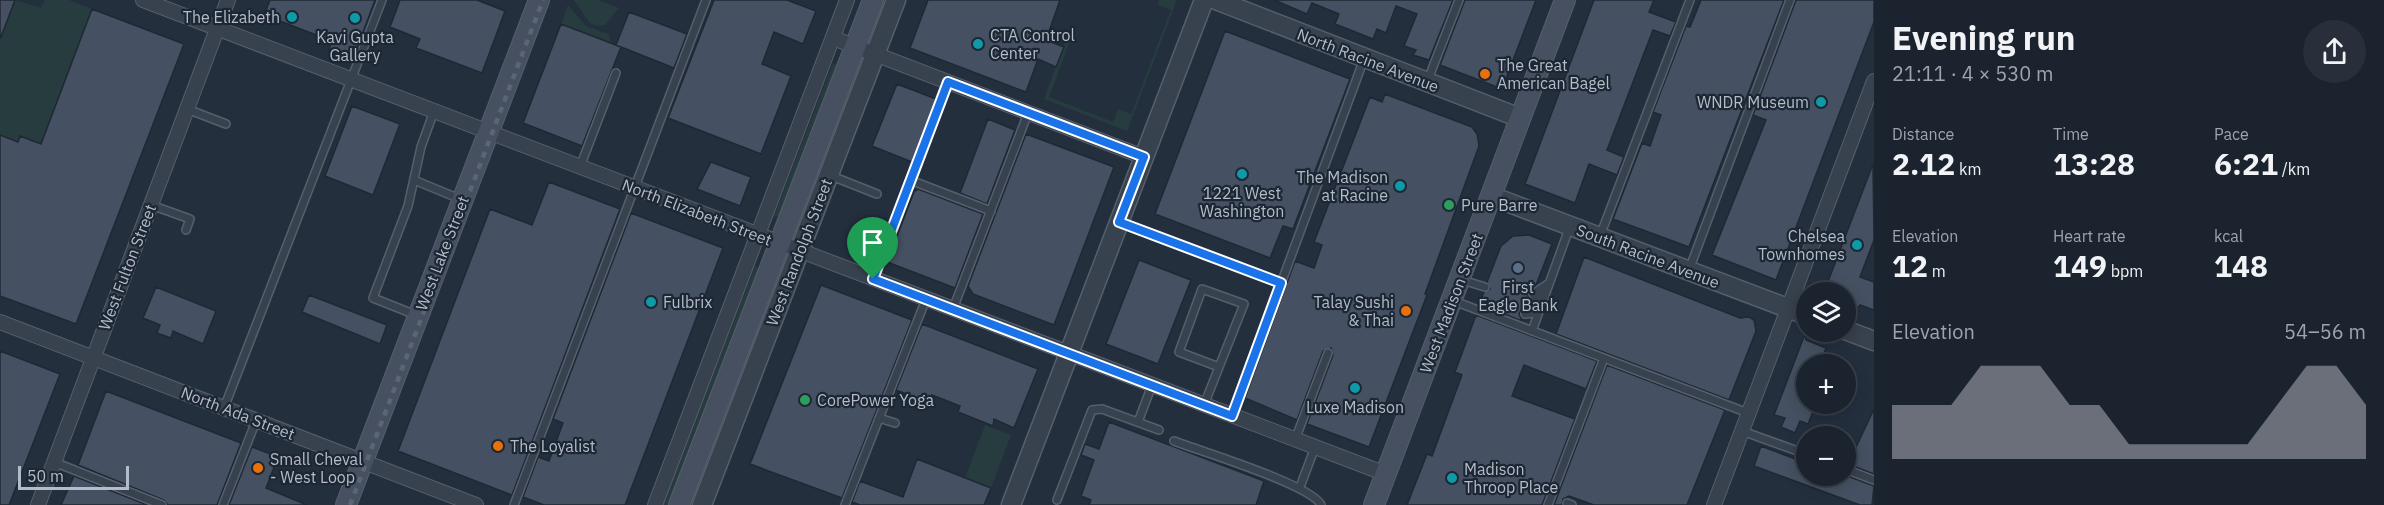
<!DOCTYPE html>
<meta charset="utf-8">
<style>
body{margin:0;font-family:"IBM Plex Sans",sans-serif;background:#282f3a;color:#f1f3f6;height:100vh;display:flex;flex-direction:column;font-size:22px;white-space:nowrap}
*{box-sizing:border-box;margin:0}
p{font-size:20px;color:#a0a4aa}
.icon{flex:none;width:33px;height:33px;fill:none;stroke:currentColor;stroke-width:2;stroke-linecap:round;stroke-linejoin:round}
.map{position:relative;flex:1;overflow:hidden}
.side{display:flex;flex-direction:column;background:#1b232e;width:510px}
.side>*{flex:none}
.controls{position:absolute;left:1796px;top:282px;display:grid;gap:12px}
.controls a{display:grid;place-items:center;width:60px;height:60px;border-radius:50%;background:#1b232e;box-shadow:0 3px 15px #0003,0 0 0 2px #39404a;font-size:30px}
.scale{position:absolute;left:18px;bottom:15px;width:111px;box-sizing:border-box;padding-left:6px;border:3px solid #b4bcc9;border-top:0;font-size:16px;line-height:21px;white-space:nowrap;color:#b4bcc9;-webkit-text-stroke:4px #1d2633;paint-order:stroke}
.pin{position:absolute;display:grid;place-items:center;width:51px;height:51px;color:#fff;margin:-62px -26px;border-radius:50% 50% 50% 0;rotate:-45deg;box-shadow:0 0 6px #0007}
.pin .icon{rotate:45deg}
.round{display:grid;place-items:center;flex:none;width:63px;height:63px;border-radius:32px;background:#282f3a}
.headline{display:flex;align-items:center;justify-content:space-between;height:102px;padding:0 18px}
h1{font-size:33px;font-weight:700;line-height:45px}
.stats{display:grid;grid-template-columns:repeat(3,1fr);gap:9px;height:102px;padding:6px 18px}
.stats div{display:grid;align-content:center}
.stats b{font-size:30px;font-weight:700}
.stats small{font-size:16px;font-weight:400}
.stats p{font-size:16px}
.chart{height:168px;padding:12px 18px}
.chart p{display:flex;justify-content:space-between}
.chart svg{width:100%;height:108px;margin-top:6px;fill:#8c9099;opacity:.7}
main{display:flex;flex:1;min-height:0}
.map>svg:first-child{display:block}
.green{fill:#263c3f}
.building{fill:#455162;stroke:#1f2835;stroke-width:1.5}
.lines{fill:none;stroke-linecap:round;stroke-linejoin:round}
.service-casing{stroke:#565f6c;stroke-width:10}
.minor-casing{stroke:#565f6c;stroke-width:16}
.tertiary-casing{stroke:#565f6c;stroke-width:21}
.secondary-casing{stroke:#565f6c;stroke-width:22}
.service{stroke:#38414e;stroke-width:7}
.minor{stroke:#38414e;stroke-width:14}
.tertiary{stroke:#38414e;stroke-width:18}
.secondary{stroke:#465061;stroke-width:20}
.rail{stroke:#5a6575;stroke-width:4.5;stroke-dasharray:6 6;stroke-linecap:butt}
.route-casing{stroke:#fff;stroke-width:12}
.route{stroke:#1a73e8;stroke-width:8}
.culture-dot{fill:#0f9aa8;stroke:#1d2633;stroke-width:2}
.food-dot{fill:#e8710a;stroke:#1d2633;stroke-width:2}
.leisure-dot{fill:#2e9e5b;stroke:#1d2633;stroke-width:2}
.service-dot{fill:#5c6f8a;stroke:#1d2633;stroke-width:2}
.labels{text-anchor:middle;dominant-baseline:central;stroke-width:4.5;stroke-linejoin:round;paint-order:stroke}
.poi-label{font-size:16px;fill:#b4bcc9;stroke:#1d2633;text-anchor:start}
.street-label{font-size:16px;fill:#b4bcc9;stroke:#1d2633}
</style>
<main>
<div class="map">
<svg width="1874" height="505" viewBox="0 0 1874 505">
<rect width="100%" height="100%" fill="#242f3e"/>
<path class="green" d="M15,0l26,8 4,-8h24l23,9 -53,141 -5,-9 -14,-5 -2,6 -18,-7v-95z
M573,0h25l21,8 -14,17c-20,5 -20,-15 -32,-25z
M1159,0h18l-50,131 -83,-32 22,-59 4,1 -21,56 64,25 5,-13 13,5 40,-104 -13,-5z
M568,5l18,21 22,8 4,10 -51,-20z
M833,63l4,2 -58,152 -5,-1z
M856,72l4,2 -59,152 -4,-1z
M755,266l5,2 -91,237h-6z
M778,274l5,2 -88,229h-5z
M985,425l26,10 -20,53 -26,-10z"/>
<path class="building" d="M0,0h15l-14,37h-1z
M270,0h105l-22,59 -24,-9 3,-9 -68,-26z
M400,0h77l28,11 -23,62 -66,-25 4,-9 -30,-12z
M714,0h73l29,11 -13,33 -29,-12 -12,32 29,12 -30,78 -93,-36z
M928,0h132l-14,40 18,7 -8,20 -18,-8 -12,33 -116,-44z
M1274,0h179l-24,60 -16,-5 3,-5 -12,-4 13,-32 -21,-8 -10,27 -9,-4 -4,10 -38,-15 4,-10 -27,-11 -5,11z
M1465,0h71l-34,89 -62,-24z
M1594,0h60l-5,12 27,10 -6,14 -17,-6 -46,120 17,7 -7,18 -28,-11 -14,39 -50,-19z
M1701,0h83l-95,247 -76,-28 29,-76 8,3 11,-31 -8,-3 33,-86 4,1z
M1796,0h78v22l-98,258 -64,-25 54,-135 -13,-5z
M92,9l92,35 -108,280 -76,-28v-161l18,7 2,-6 21,8z
M629,12l58,22 -13,34 -58,-23z
M561,24l60,23 -39,99 -59,-23z
M1225,31l125,48 -57,150 -10,-3 -13,32 -115,-44z
M897,84l39,15 -24,63 -40,-16z
M1385,94l87,33 5,7 2,12 -54,148 2,1 -58,152 -62,-23 26,-69 -2,-7 -8,3 -26,69 -52,-22 50,-137 19,7 8,-23 -8,-3 56,-145 12,5z
M352,106l48,18 -27,71 -48,-19z
M988,119l27,11 -28,74 -27,-11z
M1026,134l88,33 -60,158 -81,-31 -5,-8z
M711,162l40,15 -11,29 -43,-17z
M1873,164l1,76 -14,37 14,5v28l-14,-5 -2,3 -13,-4v-12h-21z
M549,182l71,27 -108,286 -114,-44 92,-242 42,16z
M918,189l65,25 -28,74 -68,-26 27,-70z
M631,213l92,35 -98,257h-81l-21,-8 15,-40 11,4 14,-38 -10,-4z
M1529,235l23,9 -16,41 -8,6v6l-4,4 3,7 -6,2 -2,4 3,7 -43,-17 5,-12 6,-3 -3,-7 14,-36 12,-10z
M1584,257l156,61 9,-1 5,3 2,11 -27,69 -173,-66z
M1139,260l52,20 -33,84 -52,-20z
M821,285l91,35 -70,178 -92,-34z
M156,287l60,24 -13,33 -30,-13 -2,7 -14,-5 3,-8 -17,-7z
M309,295l78,30 -7,19 -78,-32z
M1476,315l121,46 -11,28 -62,-24 -12,31 63,23 -33,86h-135l20,-51 5,2 30,-81 -7,-3z
M922,324l116,45 -24,59 -20,-9 -1,7 -35,-14 2,-6 -28,-11 -3,8 -33,-13z
M1805,334l1,6 20,8 -6,16h-14v40h10l-8,20 -8,-3 -5,12 -14,-6 4,-9 -11,-3z
M0,351l60,23 -51,131h-9z
M1607,365l118,45 -38,95h-93l-25,-9 -6,3 -1,6h-8z
M106,391l135,52 -24,62h-49l-4,-5 -86,-35z
M1874,409v65l-26,-10z
M1109,422l155,59 -8,24h-167l2,-5 -10,-4 13,-36 -13,-5 4,-11 14,5z
M1761,446l45,17v13l39,-1 29,11 -2,19h-12l-106,-39z
M252,447l26,10 -12,31 41,17h-78z
M917,459l74,29 -7,17h-124l-8,-3 8,-21 43,16z
M74,476l73,29h-86z"/>
<g class="lines">
<g class="service-casing">
<path id="service" d="M1427,82l32,-82
M187,109l39,15
M580,167l36,-94
M829,175l48,19
M414,180l46,19
M910,180l81,31
M151,205l39,14 -4,11
M1121,223l160,60
M1600,236l90,-236
M1689,270l101,-270
M873,279l75,-197
M1462,280l23,7
M1533,294l15,-10
M1454,301l294,112
M1529,303l14,-8
M953,309l75,-196
M1525,314l9,-1 6,-6
M416,315l-43,-17 35,-92 13,-59 13,-36
M1532,331l38,-105
M1204,405l40,-101 -42,-15 -23,63 40,15
M224,408l158,-408
M1232,416l132,-357
M879,418l16,5
M1138,422l14,-37
M1742,431l64,23
M1295,440l33,-87
M1174,441c26,10 138,44 147,64
M54,462l108,43
M1845,469l29,11
M1300,487l15,-40
M1057,500l35,-90 10,-1 57,21
M1567,503l5,2
M223,505l33,-84
M514,505l192,-505
M845,505l81,-206
M1548,505l56,-147"/>
</g>
<g class="minor-casing">
<path id="minor" d="M143,0l1243,474
M833,38l311,119
M0,322l476,183
M38,505l190,-505
M655,505l192,-505
M1714,505l160,-424"/>
</g>
<g class="tertiary-casing">
<path id="tertiary" d="M1216,0l304,118
M1491,196l315,119
M1845,330l29,11
M702,505l194,-505
M1011,505l193,-505"/>
</g>
<g class="secondary-casing">
<path id="secondary" d="M346,505l193,-505
M679,505l194,-505
M1374,505l191,-505"/>
</g>
<use href="#service" class="service"/>
<use href="#minor" class="minor"/>
<use href="#tertiary" class="tertiary"/>
<use href="#secondary" class="secondary"/>
<path class="rail" d="M350,505l193,-505"/>
</g>
<g class="lines">
<g class="route-casing">
<path id="route" d="M948,82l196,75 -25,65 162,61 -49,133 -359,-137z"/>
</g>
<use href="#route" class="route"/>
</g>
<g class="culture-dot">
<circle cx="292" cy="17" r="6"/>
<circle cx="355" cy="18" r="6"/>
<circle cx="978" cy="44" r="6"/>
<circle cx="1821" cy="102" r="6"/>
<circle cx="1242" cy="174" r="6"/>
<circle cx="1400" cy="186" r="6"/>
<circle cx="1857" cy="245" r="6"/>
<circle cx="651" cy="302" r="6"/>
<circle cx="1355" cy="388" r="6"/>
<circle cx="1452" cy="478" r="6"/>
</g>
<g class="food-dot">
<circle cx="1485" cy="74" r="6"/>
<circle cx="1406" cy="311" r="6"/>
<circle cx="498" cy="446" r="6"/>
<circle cx="258" cy="468" r="6"/>
</g>
<g class="leisure-dot">
<circle cx="1449" cy="205" r="6"/>
<circle cx="805" cy="400" r="6"/>
</g>
<circle class="service-dot" cx="1518" cy="268" r="6"/>
<g class="labels">
<g class="poi-label">
<text x="280" y="17" text-anchor="end">The Elizabeth</text>
<text x="990" y="35">CTA Control<tspan x="990" dy="18">Center</tspan></text>
<text x="355" y="37" text-anchor="middle">Kavi Gupta<tspan x="355" dy="18">Gallery</tspan></text>
<text x="1497" y="65">The Great<tspan x="1497" dy="18">American Bagel</tspan></text>
<text x="1809" y="102" text-anchor="end">WNDR Museum</text>
<text x="1388" y="177" text-anchor="end">The Madison<tspan x="1388" dy="18">at Racine</tspan></text>
<text x="1242" y="193" text-anchor="middle">1221 West<tspan x="1242" dy="18">Washington</tspan></text>
<text x="1461" y="205">Pure Barre</text>
<text x="1845" y="236" text-anchor="end">Chelsea<tspan x="1845" dy="18">Townhomes</tspan></text>
<text x="1518" y="287" text-anchor="middle">First<tspan x="1518" dy="18">Eagle Bank</tspan></text>
<text x="663" y="302">Fulbrix</text>
<text x="1394" y="302" text-anchor="end">Talay Sushi<tspan x="1394" dy="18">&amp; Thai</tspan></text>
<text x="817" y="400">CorePower Yoga</text>
<text x="1355" y="407" text-anchor="middle">Luxe Madison</text>
<text x="510" y="446">The Loyalist</text>
<text x="270" y="459">Small Cheval<tspan x="270" dy="18">- West Loop</tspan></text>
<text x="1464" y="469">Madison<tspan x="1464" dy="18">Throop Place</tspan></text>
</g>
<g class="street-label">
<text transform="translate(1368 60) rotate(21)">North Racine Avenue</text>
<text transform="translate(697 212) rotate(21)">North Elizabeth Street</text>
<text transform="translate(799 252) rotate(-69)">West Randolph Street</text>
<text transform="translate(442 253) rotate(-69)">West Lake Street</text>
<text transform="translate(1648 256) rotate(21)">South Racine Avenue</text>
<text transform="translate(127 267) rotate(-69)">West Fulton Street</text>
<text transform="translate(1451 303) rotate(-69)">West Madison Street</text>
<text transform="translate(238 413) rotate(21)">North Ada Street</text>
</g>
</g>
</svg>
<div class="controls">
<a><svg class="icon" aria-label="layers" viewBox="0 0 24 24"><path d="M12 4l9 5-9 5-9-5zM3 14l9 5 9-5"/></svg></a>
<a>+</a>
<a>−</a>
</div>
<div class="scale">50 m</div>
<div class="pin" style="left:873px;top:279px;background:#1e9e55"><svg class="icon" aria-label="arrive" viewBox="0 0 24 24"><path d="M6 21V4h12l-3 4 3 4H6"/></svg></div>
</div>
<section class="side">
<div class="headline"><div><h1>Evening run</h1><p>21:11 · 4 × 530 m</p></div><a class="round"><svg class="icon" aria-label="share" viewBox="0 0 24 24"><path d="M12 15V3M7 8l5-5 5 5M5 13v7h14v-7"/></svg></a></div>
<div class="stats">
<div><p>Distance</p><b>2.12<small> km</small></b></div>
<div><p>Time</p><b>13:28</b></div>
<div><p>Pace</p><b>6:21<small> /km</small></b></div>
</div>
<div class="stats">
<div><p>Elevation</p><b>12<small> m</small></b></div>
<div><p>Heart rate</p><b>149<small> bpm</small></b></div>
<div><p>kcal</p><b>148</b></div>
</div>
<div class="chart"><p><span>Elevation</span>54–56 m</p>
<svg viewBox="0 0 160 44" preserveAspectRatio="none"><path d="M0 44V22L10 22L20 22L30 6L40 6L50 6L60 22L70 22L80 38L90 38L100 38L110 38L120 38L130 22L140 6L150 6L160 22V44z"/></svg>
</div>
</section>
</main>
